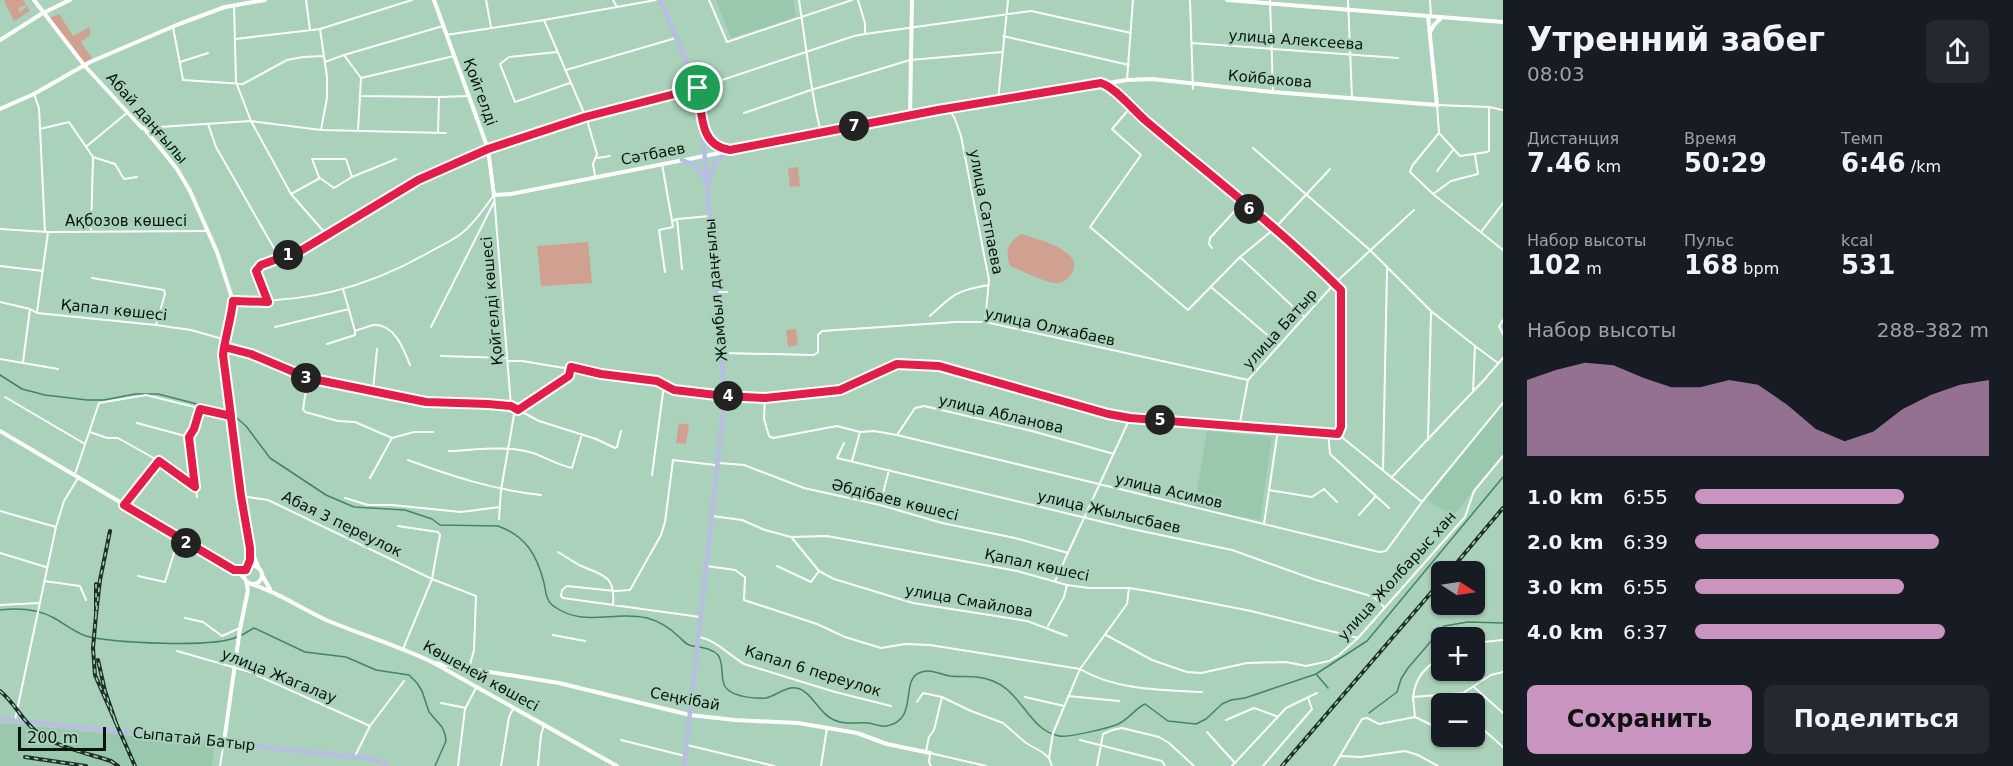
<!DOCTYPE html>
<html lang="ru">
<meta charset="utf-8">
<style>
body{margin:0;font-family:"DejaVu Sans",sans-serif;background:#242831;color:#f1f3f6;height:100vh;display:flex;flex-direction:column;font-size:22px;white-space:nowrap}
*{box-sizing:border-box;margin:0}
p{font-size:20px;color:#9ea1a6}
.icon{flex:none;width:33px;height:33px;fill:none;stroke:currentColor;stroke-width:2;stroke-linecap:round;stroke-linejoin:round}
.map{position:relative;flex:1;overflow:hidden}
.sheet{display:flex;flex-direction:column;background:#171b24;width:510px}
.sheet>*{flex:none}
.needle{width:39px;rotate:102deg}
.controls{position:absolute;left:1431px;top:561px;display:grid;gap:12px}
.controls a{display:grid;place-items:center;width:54px;height:54px;border-radius:9px;background:#171b24;box-shadow:0 2px 4px #0004;font-size:30px}
.scale{position:absolute;left:18px;bottom:15px;width:88px;box-sizing:border-box;padding-left:6px;border:3px solid #07150d;border-top:0;font-size:16px;line-height:21px;white-space:nowrap;color:#07150d;-webkit-text-stroke:4px #aad1ba;paint-order:stroke}
.pin{position:absolute;display:grid;place-items:center;width:51px;height:51px;color:#fff;margin:-26px;border:3px solid #fff;border-radius:50%;box-shadow:0 2px 6px #0007}
.km{position:absolute;width:30px;height:30px;margin:-15px;border-radius:50%;background:#222;color:#fff;font-size:16px;line-height:30px;text-align:center}
.round{display:grid;place-items:center;flex:none;width:63px;height:63px;border-radius:9px;background:#242831}
.headline{display:flex;align-items:center;justify-content:space-between;height:102px;padding:0 24px}
h1{font-size:33px;font-weight:600;line-height:45px}
.figures{display:grid;grid-template-columns:repeat(3,1fr);gap:9px;height:102px;padding:6px 24px}
.figures div{display:grid;align-content:center}
.figures b{font-size:26px;font-weight:600}
.figures small{font-size:16px;font-weight:400}
.figures p{font-size:16px}
.chart{height:168px;padding:12px 24px}
.chart p{display:flex;justify-content:space-between}
.chart svg{width:100%;height:108px;margin-top:6px;fill:#c995c0;opacity:.7}
.cta{display:flex;gap:12px;margin-top:auto;padding:12px 24px}
.cta a{flex:1;height:69px;border-radius:9px;background:#c995c0;color:#111;font-size:24px;font-weight:600;line-height:69px;text-align:center}
.cta a+a{background:#242831;color:#f1f3f6}
ul{padding:0 24px;list-style:none;font-size:20px}
li{display:grid;grid-template-columns:96px 72px 1fr;align-items:center;height:45px}
li i{height:15px;border-radius:8px;background:#c995c0}
main{display:flex;flex:1;min-height:0}
.map>svg:first-child{display:block}
.built{fill:#99c8ac}
.green{fill:#d0a090}
.lines{fill:none;stroke-linecap:round;stroke-linejoin:round}
.stream{stroke:#448563;stroke-width:1.5}
.street{stroke:#fff;stroke-width:2}
.secondary{stroke:#fff;stroke-width:4}
.primary{stroke:#b9bde3;stroke-width:4.5}
.rail-casing{stroke:#1f3127;stroke-width:4}
.rail{stroke:#aad1ba;stroke-width:1.5;stroke-dasharray:4.5;stroke-linecap:butt}
.route-casing{stroke:#fff;stroke-width:12}
.route{stroke:#e11d48;stroke-width:8}
.labels{text-anchor:middle;dominant-baseline:central;stroke-width:4.5;stroke-linejoin:round;paint-order:stroke}
.street-label{font-size:15px;fill:#07150d;stroke:#aad1ba}
</style>
<main>
<div class="map">
<svg width="1503" height="766" viewBox="0 0 1503 766">
<rect width="100%" height="100%" fill="#aad1ba"/>
<path class="built" d="M716,0h77l3,17 -65,21z
M1503,404v50l-50,62 -27,-17z
M1207,431l65,6 -12,83 -66,-12z
M0,723l214,21 -2,22h-212z"/>
<path class="green" d="M6,0h17l3,5 -8,3 2,5 7,-7 3,5 -16,10 -10,-20z
M59,14l14,22 17,-9v8l-9,7 11,16 -10,8 -13,-22 -20,-26z
M798,167l2,19 -10,1 -2,-19z
M1022,234c16,6 67,17 48,42 -3,4 -9,8 -16,7 -12,-2 -31,-12 -44,-17 -5,-15 -3,-24 12,-32z
M588,242l4,41 -51,3 -4,-40z
M796,329l2,16 -10,2 -2,-17z
M679,423l10,2 -3,19 -10,-1z"/>
<g class="lines">
<path class="stream" d="M0,375l22,14 23,6 42,5h17l31,-6h23l70,18
M232,414l14,12 24,32 56,37 28,12 51,3 27,9 8,6 58,1c28,10 39,29 46,57 2,9 2,19 11,24 30,21 59,3 92,11 11,3 23,10 31,18 4,3 6,7 11,9 9,3 22,2 29,10 7,9 1,27 9,34 8,8 29,10 39,9 10,-2 20,-12 30,-10 16,2 23,28 41,33 9,4 21,1 31,2 7,1 12,4 18,3 33,-5 14,-45 33,-53 11,-5 20,1 31,3 9,1 18,0 27,1 46,5 46,51 82,59 9,2 48,-8 57,-11 13,-5 18,-16 29,-21l23,17 28,3 10,-5 16,-15 9,-4 14,-2 71,-24 51,-33 136,-164
M0,610c18,-2 38,-1 54,8 11,6 20,14 32,18 27,7 128,12 151,1
M242,635l12,-7 51,24 41,5 30,13 33,5 8,8 5,8 7,21 13,15 3,7 1,7 -11,25
M1317,675l11,13
M1369,713l28,-21 4,-13 7,-11 36,-42 24,-4 35,1"/>
<path class="street" d="M306,0l4,30
M486,0l5,27
M613,0l4,7
M709,0l18,42 125,-42
M799,0c7,44 11,89 22,133
M858,0l7,23v11
M1190,0l3,89
M1270,0l3,92
M1348,0l4,98
M1430,0l1,16
M234,5l2,77 15,39 40,73 35,40
M544,20l43,100 10,34 -4,10 2,12
M173,27l10,53 60,4 44,-24 16,-3 21,-1
M320,29l7,48v21l-6,32
M446,35l98,-15 112,-20
M1003,36l126,29
M236,39l84,-10 92,-29
M1192,43l206,15
M557,52l-48,5 -9,7 15,38 55,-19
M344,55l99,-29
M180,62l28,-9
M325,62l19,-7 17,23 -3,53
M566,70l110,-32
M361,78l93,-22
M1127,80l6,-80
M1106,85l24,23 144,121 67,61v137l-3,7
M34,94l5,14 6,124
M361,96l78,1
M998,100l10,-100
M1130,108l-18,21 29,26 -51,72 98,83 52,-53 34,-28 56,-60
M949,109l6,10 6,17 28,144 -4,42
M1503,110l-14,-3 -52,-2 2,28 -27,33 -2,6 23,22 70,56
M744,113l67,-23 99,-30 92,-8
M208,124l8,23 63,110
M144,128l107,-7 70,9 125,3
M40,129l29,-7 24,35 -2,74
M438,133l1,-36 30,-1
M1439,133l21,23 27,-4 2,-1v-44
M87,146l41,-34
M1253,148l117,102 61,61 44,35 -2,46
M93,157l22,7 9,15 13,-2
M597,158l13,-2
M662,164l10,57
M1437,171l16,-21
M319,177l-7,-18h34l6,18
M291,194l29,-16 14,10 18,-11 44,-18
M1433,194l18,-13 27,-7 -3,-19
M494,195l17,211
M677,219l5,50
M0,229l48,3 159,-1
M1481,232l22,-29
M1212,248l-3,-4 1,-6 32,-35
M1240,257l64,60
M0,266l43,5
M665,272l-6,-42 14,-3 -1,-6 5,-2 33,-3
M92,278l72,12 1,4 -9,31
M1211,287l68,58
M343,289l12,42c6,-2 13,-5 19,-6 21,-1 30,25 36,40
M718,292h9
M233,301c72,2 131,-12 193,-47 12,-7 26,-13 36,-21 13,-10 22,-25 32,-38
M0,302l30,7 7,4 119,12 35,5 35,10
M268,302l-12,-31 5,-6 41,-15 116,-70 70,-31 97,-32 113,-29 156,-52 11,-2 166,-23 100,22
M37,312l11,-80
M930,316c23,-22 27,-26 59,-31
M1503,320l-4,6 4,8
M275,327l74,-18
M431,327l63,-125
M327,344l28,-9v-4
M1475,346l23,17
M224,347l17,3 22,8 45,20 118,24 85,4 28,15 57,18 19,9 2,-1 4,-16
M722,353l92,2 4,-3v-17l4,-4 134,-9h29l263,58
M441,356l66,2
M0,359l58,10
M507,361h15l79,13 45,5 11,2 17,9 51,6 40,2 75,-8 57,-26 42,2 169,48 22,4 208,16 84,68
M23,362l7,-53
M308,378l-5,31 2,3 33,9 17,1 37,16 22,-6h19
M373,391l4,-42
M5,397l80,47
M765,398l-1,21 5,17 4,2 64,-12 23,6 14,-1 23,4 482,117 7,-1 36,-49 81,-99
M518,410l51,-34 2,-9
M137,423l52,14
M1239,427l9,-47 86,-96 80,-74
M90,432l17,6h11l41,23 36,26
M1328,433l2,21 59,54
M897,435l18,-27 9,-2 108,25 82,23
M1428,440l3,-129
M844,443l-7,15 295,71 100,21 81,29 61,18 10,10
M449,451c26,-1 58,-6 84,2 14,5 24,12 39,15l10,-34
M408,460c43,16 86,30 133,35
M852,461l8,-29
M719,463l25,2 60,23 76,17 62,18 73,15 53,15
M1383,470l4,-201
M75,474l24,-71 47,-8 85,21
M652,475l12,-90
M370,478l22,-40
M1391,478l93,-98 19,-22
M1269,490l43,7 12,-8 13,13
M241,496l27,4 164,79 44,17 -2,54 -5,18
M197,497l-8,-60 5,-9 6,-19
M345,498l23,7h24l69,7 39,-5
M125,503l34,-42
M880,505l9,-35
M0,511l56,16
M1359,515l17,-19
M712,516l30,4 23,10 26,7 36,-1 190,35 50,14 22,3h40l25,4 97,19 107,27
M499,519l2,-29 14,-81
M1264,524l14,-94
M398,526l40,6 2,3 -8,44 -29,70
M792,538l27,33 15,8 79,24 114,18 40,15
M558,552c7,4 14,9 21,13 23,10 37,10 34,40
M0,553l46,14
M707,566l28,4 10,7 -1,23 73,24 28,13 36,11 24,-4 25,1 150,24c35,21 81,21 122,23
M777,566l34,16 8,-11
M138,576l27,6 9,-29 7,-13
M44,581l36,5 6,14
M1055,581l75,-163
M0,605l39,-2
M700,617l-137,-19 -2,-2 1,-6 5,-4 48,5 15,-1 31,-55 4,-13 8,-62 42,5
M185,618l18,4 19,14 18,-8
M1048,626l16,-29 3,-12
M553,635l32,6
M1106,635l46,25 35,12 14,1 46,-10 39,-1 20,4 23,-5 10,-6 19,-17 107,-121 9,-26 29,-35
M699,637c17,3 30,18 45,27l91,28 56,14
M1474,643l29,-3
M177,651l73,21 120,54
M1474,687l29,26
M1460,693l5,11
M1068,696l51,5
M1025,697l39,9
M1413,697c3,-22 12,-28 29,-42
M917,702l6,-9 19,4 29,14 32,12 23,20 16,9 7,6
M441,703l25,5
M1415,717l-2,-20 50,-4 28,-18 12,-3
M1415,717l27,13
M1474,719l10,11 19,17
M15,720l41,-193 8,-26 14,-23
M1226,720l28,-12 22,8
M1207,732l28,31
M1458,736l18,10
M621,740l64,16
M1080,740l82,21 3,5
M687,745l87,21
M926,751l3,-14 5,-7 8,-33
M355,756l15,-30 34,-45
M1340,756l21,1 44,-6 13,4 20,11
M220,766l4,-24
M458,766l7,-57 12,-23
M501,766l8,-49 5,-10
M538,766l3,-31 3,-10
M821,766l6,-38
M931,766l-2,-4 1,-9 56,13
M1052,766l-3,-8 4,-25 27,-64 47,-65 2,-16
M1097,766l6,-32 9,-4 10,-2 37,9 10,6 25,23
M1232,766l54,-58 31,-15
M1263,766l49,-57 -4,-11
M1334,766l28,-47 5,-1 12,6 36,-7"/>
<path class="secondary" d="M34,0l50,65 58,63h2l33,41 13,22 27,61 16,49 -10,54 18,141 10,52 8,21
M434,0l54,149 6,46 17,-1 427,-84 189,-30 25,-1 121,13 164,13 -9,-89
M1227,0l276,22
M1430,32l4,-7 8,-8
M0,40l43,-27 27,-13
M0,109l34,-15 56,-32 89,-38 46,-17 40,-7
M910,116l2,-116
M0,431l238,141 7,7
M244 575a9 9 0 1 1 18 0a9 9 0 1 1-18 0Z
M262,575l8,14
M251,584c27,8 49,24 75,36 36,15 73,26 108,43l183,103
M434,663l125,20 131,32 45,5 63,3 59,10 30,11 43,9
M224,742l16,-113 8,-39 -2,-9"/>
<path class="primary" d="M660,0l38,88 2,13 25,295 -41,370
M705,129l10,17 15,4 -16,13 -5,18
M682,160l15,6 9,15
M0,719l366,39 14,3 7,5"/>
<g class="rail-casing">
<path id="rail" d="M1449,572l54,-64
M96,584v31l4,-35 10,-49
M96,615l-3,33 2,27 21,48 -11,-32 -7,-31
M0,691c15,12 23,31 38,42 21,15 49,20 73,28l7,5
M116,723l19,43
M25,757l61,9
M1282,766l160,-186"/>
</g>
<use href="#rail" class="rail"/>
</g>
<g class="lines">
<g class="route-casing">
<path id="route" d="M698,88l-113,29 -97,32 -70,31 -116,70 -41,15 -5,6 12,31 -35,-1c-2,19 -8,36 -10,54l18,141 9,52v12l-4,10h-12l-110,-65 35,-44 36,26 -6,-50 5,-8 6,-20 31,7 -8,-61 1,-8 27,7 57,24 118,24 62,2 23,2 7,4 51,-34 2,-9 30,7 56,7 17,9 51,6 40,2 75,-8 57,-26 42,2 169,48 22,4 208,16 3,-7v-137c-61,-61 -130,-114 -195,-169 -12,-10 -31,-34 -45,-38l-163,27 -208,40c-31,-4 -28,-37 -32,-62"/>
</g>
<use href="#route" class="route"/>
</g>
<g class="labels">
<g class="street-label">
<text transform="translate(1296 40) rotate(4)">улица Алексеева</text>
<text transform="translate(1270 79) rotate(5)">Койбакова</text>
<text transform="translate(480 92) rotate(70)">Қойгелді</text>
<text transform="translate(147 118) rotate(49)">Абай даңғылы</text>
<text transform="translate(653 154) rotate(-11)">Сәтбаев</text>
<text transform="translate(986 212) rotate(79)">улица Сатпаева</text>
<text x="126" y="221">Ақбозов көшесі</text>
<text transform="translate(716 290) rotate(-95)">Жамбыл даңғылы</text>
<text transform="translate(492 301) rotate(-95)">Қойгелді көшесі</text>
<text transform="translate(114 310) rotate(6)">Қапал көшесі</text>
<text transform="translate(1050 327) rotate(12)">улица Олжабаев</text>
<text transform="translate(1280 329) rotate(-48)">улица Батыр</text>
<text transform="translate(1001 414) rotate(13)">улица Абланова</text>
<text transform="translate(1169 491) rotate(13)">улица Асимов</text>
<text transform="translate(895 500) rotate(14)">Әбдібаев көшесі</text>
<text transform="translate(1109 512) rotate(13)">улица Жылысбаев</text>
<text transform="translate(342 524) rotate(26)">Абая 3 переулок</text>
<text transform="translate(1037 565) rotate(12)">Қапал көшесі</text>
<text transform="translate(1397 576) rotate(-48)">улица Жолбарыс хан</text>
<text transform="translate(969 601) rotate(10)">улица Смайлова</text>
<text transform="translate(813 671) rotate(17)">Капал 6 переулок</text>
<text transform="translate(279 676) rotate(22)">улица Жагалау</text>
<text transform="translate(481 676) rotate(29)">Көшеней көшесі</text>
<text transform="translate(685 699) rotate(11)">Сеңкібай</text>
<text transform="translate(194 739) rotate(6)">Сыпатай Батыр</text>
</g>
</g>
</svg>
<div class="controls">
<a><svg class="needle" viewBox="-14 -14 28 28"><path d="M0-13l5 13h-10z" fill="#e53935"/><path d="M0 13l5-13h-10z" fill="#9ea1a6"/></svg></a>
<a>+</a>
<a>−</a>
</div>
<div class="scale">200 m</div>
<div class="pin" style="left:698px;top:88px;background:#1e9e55"><svg class="icon" aria-label="arrive" viewBox="0 0 24 24"><path d="M6 21V4h12l-3 4 3 4H6"/></svg></div>
<b class="km" style="left:288px;top:255px">1</b>
<b class="km" style="left:186px;top:543px">2</b>
<b class="km" style="left:306px;top:378px">3</b>
<b class="km" style="left:728px;top:396px">4</b>
<b class="km" style="left:1160px;top:420px">5</b>
<b class="km" style="left:1249px;top:209px">6</b>
<b class="km" style="left:854px;top:126px">7</b>
</div>
<section class="sheet">
<div class="headline"><div><h1>Утренний забег</h1><p>08:03</p></div><a class="round"><svg class="icon" aria-label="share" viewBox="0 0 24 24"><path d="M12 15V3M7 8l5-5 5 5M5 13v7h14v-7"/></svg></a></div>
<div class="figures">
<div><p>Дистанция</p><b>7.46<small> km</small></b></div>
<div><p>Время</p><b>50:29</b></div>
<div><p>Темп</p><b>6:46<small> /km</small></b></div>
</div>
<div class="figures">
<div><p>Набор высоты</p><b>102<small> m</small></b></div>
<div><p>Пульс</p><b>168<small> bpm</small></b></div>
<div><p>kcal</p><b>531</b></div>
</div>
<div class="chart"><p><span>Набор высоты</span>288–382 m</p>
<svg viewBox="0 0 160 44" preserveAspectRatio="none"><path d="M0 44V13L10 9L20 6L30 7L40 12L50 16L60 16L70 13L80 15L90 23L100 33L110 38L120 34L130 25L140 19L150 15L160 13V44z"/></svg>
</div>
<ul>
<li><b>1.0 km</b>6:55<i style="width:71%"></i></li>
<li><b>2.0 km</b>6:39<i style="width:83%"></i></li>
<li><b>3.0 km</b>6:55<i style="width:71%"></i></li>
<li><b>4.0 km</b>6:37<i style="width:85%"></i></li>
</ul>
<div class="cta"><a>Сохранить</a><a>Поделиться</a></div>
</section>
</main>
